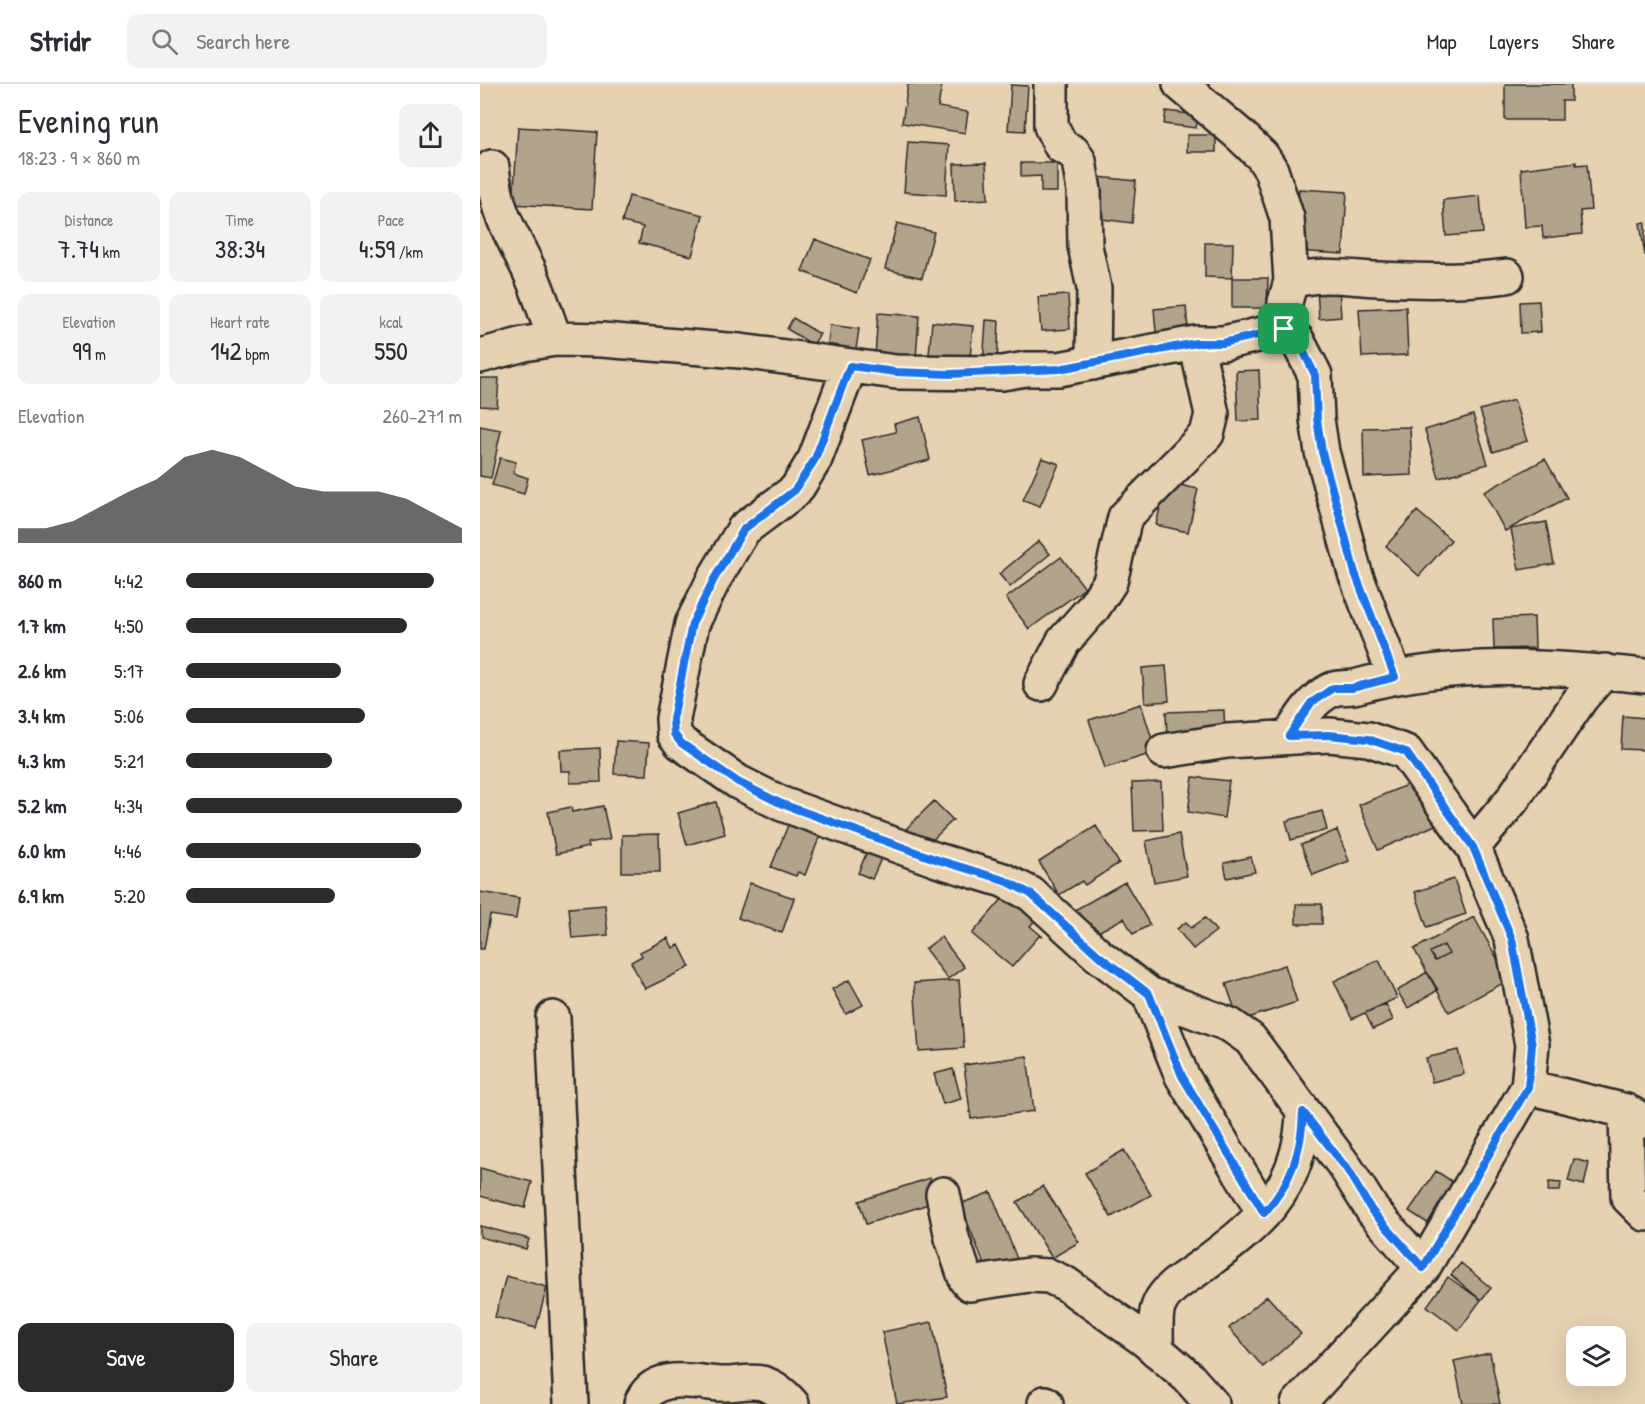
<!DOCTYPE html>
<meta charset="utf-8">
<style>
body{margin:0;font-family:"Patrick Hand",sans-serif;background:#f2f2f3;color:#2b2b33;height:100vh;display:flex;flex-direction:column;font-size:22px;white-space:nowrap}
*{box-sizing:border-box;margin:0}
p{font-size:20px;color:#7c7c81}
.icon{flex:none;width:33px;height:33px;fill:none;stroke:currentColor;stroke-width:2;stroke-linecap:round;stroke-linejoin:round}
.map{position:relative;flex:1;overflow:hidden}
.sheet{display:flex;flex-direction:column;background:#fff;width:480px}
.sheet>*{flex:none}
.controls{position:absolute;left:1086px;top:1242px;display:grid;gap:12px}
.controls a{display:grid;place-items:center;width:60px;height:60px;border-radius:12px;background:#fff;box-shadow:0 6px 24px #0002;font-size:30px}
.pin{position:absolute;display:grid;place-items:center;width:51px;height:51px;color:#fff;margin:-26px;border-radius:12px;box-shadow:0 3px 9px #0006}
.round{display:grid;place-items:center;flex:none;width:63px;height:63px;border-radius:12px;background:#f2f2f3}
.head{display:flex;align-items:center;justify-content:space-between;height:102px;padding:0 18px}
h1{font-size:33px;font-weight:600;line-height:45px}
.stats{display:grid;grid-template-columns:repeat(3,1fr);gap:9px;height:102px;padding:6px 18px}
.stats div{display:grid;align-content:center;border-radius:12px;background:#f2f2f3;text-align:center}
.stats b{font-size:26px;font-weight:600}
.stats small{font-size:16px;font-weight:400}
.stats p{font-size:16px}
.chart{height:168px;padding:12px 18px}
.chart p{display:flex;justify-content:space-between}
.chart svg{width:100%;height:108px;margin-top:6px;fill:#2b2b2b;opacity:.7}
.primary-button{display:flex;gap:12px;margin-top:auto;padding:12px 18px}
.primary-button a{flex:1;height:69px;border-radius:12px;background:#2b2b2b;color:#fff;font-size:24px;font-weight:600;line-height:69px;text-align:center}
.primary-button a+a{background:#f2f2f3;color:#2b2b33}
ul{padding:0 18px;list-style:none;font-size:20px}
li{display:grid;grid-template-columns:96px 72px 1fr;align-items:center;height:45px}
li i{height:15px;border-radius:8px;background:#2b2b2b}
header{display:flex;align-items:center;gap:36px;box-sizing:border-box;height:84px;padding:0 30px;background:#fff;border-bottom:2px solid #e1e1e2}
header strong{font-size:28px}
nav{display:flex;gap:33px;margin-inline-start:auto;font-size:21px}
.search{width:420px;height:54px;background:#f2f2f3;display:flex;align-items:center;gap:15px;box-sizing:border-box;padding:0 21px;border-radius:12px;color:#7c7c81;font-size:22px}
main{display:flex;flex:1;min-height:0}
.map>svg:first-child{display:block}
.building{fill:#b2a38b;stroke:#2b2b2b;stroke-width:1.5}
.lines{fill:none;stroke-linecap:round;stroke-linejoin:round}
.minor-casing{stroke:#2b2b2b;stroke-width:38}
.minor{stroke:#e6d1b0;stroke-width:33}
.route-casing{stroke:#fff;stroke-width:12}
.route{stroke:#1a73e8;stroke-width:8}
</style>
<header>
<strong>Stridr</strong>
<div class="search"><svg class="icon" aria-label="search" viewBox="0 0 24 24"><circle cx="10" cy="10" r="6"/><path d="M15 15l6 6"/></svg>Search here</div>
<nav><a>Map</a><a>Layers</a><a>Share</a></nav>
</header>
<main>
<section class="sheet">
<div class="head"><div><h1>Evening run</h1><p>18:23 · 9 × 860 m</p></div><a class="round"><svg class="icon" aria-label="share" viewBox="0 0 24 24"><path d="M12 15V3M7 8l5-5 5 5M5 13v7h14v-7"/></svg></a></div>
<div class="stats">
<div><p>Distance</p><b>7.74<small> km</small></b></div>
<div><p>Time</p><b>38:34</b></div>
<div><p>Pace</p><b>4:59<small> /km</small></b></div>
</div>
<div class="stats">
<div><p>Elevation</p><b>99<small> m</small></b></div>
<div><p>Heart rate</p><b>142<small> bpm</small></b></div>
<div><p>kcal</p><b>550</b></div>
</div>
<div class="chart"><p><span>Elevation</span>260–271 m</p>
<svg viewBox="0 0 160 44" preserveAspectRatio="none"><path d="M0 44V38L10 38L20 35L30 29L40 23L50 18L60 9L70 6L80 9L90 15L100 21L110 23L120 23L130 23L140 26L150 32L160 38V44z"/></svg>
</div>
<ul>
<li><b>860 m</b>4:42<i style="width:90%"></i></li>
<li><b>1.7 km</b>4:50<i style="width:80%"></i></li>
<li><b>2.6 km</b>5:17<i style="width:56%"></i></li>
<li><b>3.4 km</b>5:06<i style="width:65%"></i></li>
<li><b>4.3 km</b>5:21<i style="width:53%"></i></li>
<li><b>5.2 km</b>4:34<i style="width:100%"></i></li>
<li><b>6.0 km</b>4:46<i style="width:85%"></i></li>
<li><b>6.9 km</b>5:20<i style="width:54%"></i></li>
</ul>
<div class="primary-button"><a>Save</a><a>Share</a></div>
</section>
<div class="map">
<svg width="1165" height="1320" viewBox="0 0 1165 1320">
<rect width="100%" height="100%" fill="#e6d1b0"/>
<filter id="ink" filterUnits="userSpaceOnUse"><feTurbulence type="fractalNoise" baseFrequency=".0167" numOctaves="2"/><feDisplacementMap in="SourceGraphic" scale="12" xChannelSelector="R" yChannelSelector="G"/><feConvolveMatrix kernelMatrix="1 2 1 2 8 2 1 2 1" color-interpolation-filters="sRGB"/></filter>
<g filter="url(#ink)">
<path class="building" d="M428,0h34l-4,23 30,5 -3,21 -63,-10z
M1025,0h66v17h-9v19h-57z
M531,1l17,1 -3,45 -17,-1z
M686,27l32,4 -2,13 -32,-4z
M38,43l79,5 -5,77 -79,-5z
M707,51h29v17h-29z
M428,58l41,3 -3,50 -42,-3z
M1096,78v3l11,-1 4,46 -11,1 2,23 -39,4 -1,-12 -17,1 -4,-58z
M506,79l2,36 -33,2 -1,-37z
M541,79h36v29h-16v-16l-20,1z
M618,93l38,4 -4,42 -38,-5z
M819,105l48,3 -4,62 -48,-3z
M149,112l74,19 -11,41 -53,-13 4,-16 -21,-5z
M1000,112l3,37 -37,3 -3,-36z
M1165,138v34l-5,-33z
M417,139l37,9 -12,46 -37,-9z
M335,155l55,21 -13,33 -55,-22z
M725,159h28l-1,35 -27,-1z
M752,194h36l-1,30h-35z
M859,204l2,29 -22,2 -2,-30z
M588,211l2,34 -29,2 -3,-34z
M1059,217l2,31 -20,1 -1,-31z
M706,222l2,23 -32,3 -2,-23z
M926,223l2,48 -46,2 -3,-48z
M398,229l41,3 -3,42 -41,-2z
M313,234l27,16 -7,11 -26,-16z
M506,236l13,1 -2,44h-14z
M452,238l41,4 -4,42 -41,-3z
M350,241l29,4 -4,27 -28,-3z
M779,286l2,50 -23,1 -2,-50z
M0,294h19l-2,29 -17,-1z
M1034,316l13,41 -34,11 -13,-42z
M993,331l15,49 -49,14 -14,-48z
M440,333l10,43 -60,15 -8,-35 34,-8 -2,-8z
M0,342l21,4 -10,48 -11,-2z
M930,343l2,48 -48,2 -1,-49z
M20,374l16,4 -3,11 15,5 -4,16 -32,-9z
M562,374l17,6 -19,42 -17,-6z
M1065,375l22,39 -62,33 -21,-39z
M686,398l32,7 -10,43 -32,-7z
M937,427l34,29 -32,36 -33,-30z
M1066,438l8,42 -35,6 -8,-41z
M559,457l11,13 -40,33 -11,-13z
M581,473l24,31 -56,41 -23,-31z
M1054,533l1,31 -41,1 -1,-30z
M686,582l3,35 -24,2 -3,-35z
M661,620l15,48 -51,16 -16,-48z
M744,626l1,25 -58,2 -1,-25z
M1143,632l22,2v32l-24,-1z
M136,657l33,2 -2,32 -33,-1z
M120,664l1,34 -31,1v-12h-9l-1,-21z
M713,693l36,4 -5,37 -36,-6z
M941,695l19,44 -62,27 -19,-45z
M681,698l2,48 -29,1 -2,-48z
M454,717l19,19 -31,30 -19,-18z
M236,718l9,32 -38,11 -9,-32z
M123,722l7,33 -22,4 1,4 -33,7 -8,-42 23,-5 1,5z
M842,727l5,19 -36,10 -5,-19z
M311,734l31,12 -17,45 -7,-3 -2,4 -25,-9z
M616,742l23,37 -34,22 -3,-4 -23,14 -20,-33z
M857,746l12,31 -36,14 -12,-30z
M179,750l1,38h-38v-37z
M699,750l8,42 -33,6 -8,-41z
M389,763l14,7 -11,25 -14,-6z
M771,773l4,15 -28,6 -3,-15z
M974,795l12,35 -39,13 -12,-35z
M645,798l25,43 -17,9 -9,-16 -39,21 -14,-27z
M270,799l44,15 -12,35 -44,-15z
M530,806l29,26 -9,10 13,11 -4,-1 -27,31 -40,-33z
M0,808l39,6 -3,21 -26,-4 -6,34h-4z
M816,820h26v20h-26z
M125,821l3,30 -36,3 -3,-30z
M994,833l35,63 -60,32 -35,-63z
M725,834l11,13 -23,18 -16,-20 9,-7 5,6z
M461,853l23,30 -16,12 -23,-30z
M188,854l5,10 6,-3 11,22 -45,22 -14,-27 11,-6 -2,-4z
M964,861l5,9 -14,7 -5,-9z
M899,876l18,38 -45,21 -18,-38z
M805,881l12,37 -58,19 -13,-37z
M947,888l11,18 -30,18 -11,-17z
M369,896l14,25 -17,9 -14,-25z
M479,896l5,68 -45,3 -5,-68z
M906,920l7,16 -20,9 -8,-16z
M978,966l6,24 -32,8 -6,-24z
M547,972l7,55 -63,8 -7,-54z
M473,985l8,30 -18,5 -9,-30z
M644,1066l27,45 -40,22 -26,-44z
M1094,1075l15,4 -5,22 -16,-4z
M0,1084l52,14 -7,26 -45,-12z
M956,1087l23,15 -27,40 -23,-15z
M450,1094l8,23 -72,23 -7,-23z
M1069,1098l12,1 -1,8h-12z
M563,1102l36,56 -27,16 -35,-56z
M511,1108l28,72 -30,12 -29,-72z
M0,1142l49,13 -3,10 -46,-12z
M981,1179l30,25 -10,12 -30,-25z
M26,1192l41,11 -11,41 -41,-11z
M968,1193l33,23 -22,30 -32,-24z
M787,1212l34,38 -38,33 -34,-39z
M452,1238l15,75 -50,7 -15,-72z
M1010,1269l10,51h-37l-9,-43z"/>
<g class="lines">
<g class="minor-casing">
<path id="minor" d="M571,0v42l10,20 12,6 6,9 5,30 1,55 9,42 -1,75
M700,0l60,51 22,21 9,14 16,48 4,63
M12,83c5,46 14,56 33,95 13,24 20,52 30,77
M804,245l1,-27 6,-21c28,-9 58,-3 87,-2 42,2 87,3 129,-3
M0,272l44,-12 31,-5 47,1 138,11 156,21 106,1 24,-4h33l137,-26h27l61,-14 13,11 18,35 2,44 5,33 22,81 11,40 40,104
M370,282l-35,93 -19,31 -52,39 -30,50 -22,45 -19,95 1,15 7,9 57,39 44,22 155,56 66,20 28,14 67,61 51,39 81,31 20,14 96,129 27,43 50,57
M561,600l22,-42 30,-34 17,-26 15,-65 82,-83 5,-20 -16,-71
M809,653c12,-19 22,-37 42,-47 8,-4 19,-1 27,-4 94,-26 191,-20 287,-10
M684,667l63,-10 102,-6 39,4 38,13 67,95 39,92 20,106 -4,42
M993,763l39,-47 69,-102 24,-27
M669,910l33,82 82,137
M73,934l18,386
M1146,1027l2,86 17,17
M463,1110l9,44 14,42 4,4 59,-9 20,1 17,8 79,56 43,37 24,27
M676,1266c1,-13 -2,-34 3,-45 7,-17 26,-27 40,-37 59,-44 102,-77 104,-156
M565,1319l1,1
M161,1320c12,-33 52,-22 78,-20 14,1 30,-4 43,-1 13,4 21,11 30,21
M818,1320l125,-136 105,-181 98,24 19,10"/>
</g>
<use href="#minor" class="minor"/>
</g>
</g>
<g class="lines" filter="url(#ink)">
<g class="route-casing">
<path id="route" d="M804,245l14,11 17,35 2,44 5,33 22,80 11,41 40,104 -43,11h-19l-22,15 -22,33 40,-1 39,4 38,13 67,95 39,92 20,106 -4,42 -105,181 -51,-57 -26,-43 -43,-56c-1,39 -12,72 -39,101l-82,-137 -33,-82 -51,-39 -67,-61 -27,-14 -66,-20 -156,-56 -44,-22 -57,-39 -7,-9 -1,-15 19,-95 22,-45 30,-50 51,-39 20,-31 35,-93 46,6 54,2 109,-5 137,-26h27z"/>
</g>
<use href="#route" class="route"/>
</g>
</svg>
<div class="controls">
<a><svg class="icon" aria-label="layers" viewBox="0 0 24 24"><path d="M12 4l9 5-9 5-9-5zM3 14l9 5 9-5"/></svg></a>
</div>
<div class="pin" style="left:804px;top:245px;background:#1e9e55"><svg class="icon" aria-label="arrive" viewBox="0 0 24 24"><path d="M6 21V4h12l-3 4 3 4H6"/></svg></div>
</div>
</main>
